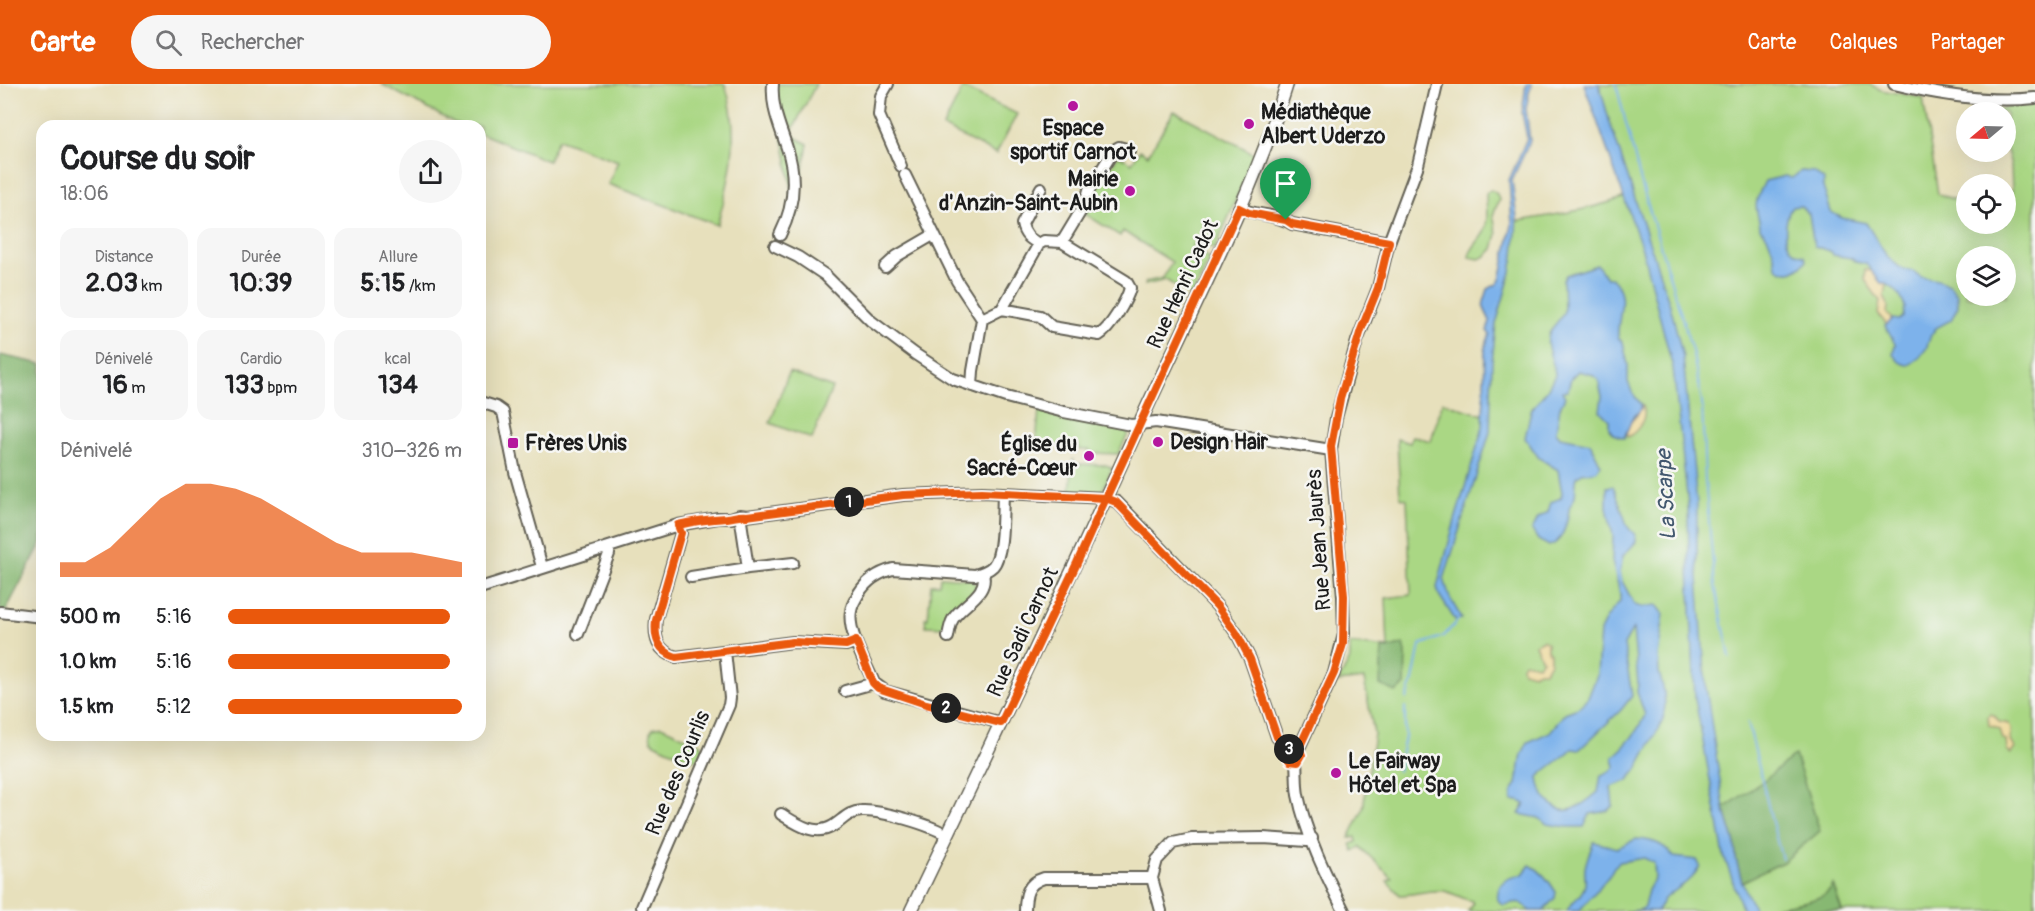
<!DOCTYPE html>
<html lang="fr">
<meta charset="utf-8">
<style>
body{margin:0;font-family:Pangolin,sans-serif;background:#f6f6f6;color:#202124;height:100vh;display:flex;flex-direction:column;font-size:22px;white-space:nowrap}
*{box-sizing:border-box;margin:0}
p{font-size:20px;color:#757577}
.icon{flex:none;width:33px;height:33px;fill:none;stroke:currentColor;stroke-width:2;stroke-linecap:round;stroke-linejoin:round}
.map{position:relative;flex:1;overflow:hidden}
.details{position:absolute;left:36px;top:36px;width:450px;height:621px;display:flex;flex-direction:column;background:#fff;border-radius:18px;box-shadow:0 6px 24px #0002}
.details>*{flex:none}
.needle{width:39px;rotate:251deg}
.controls{position:absolute;left:1956px;top:18px;display:grid;gap:12px}
.controls a{display:grid;place-items:center;width:60px;height:60px;border-radius:50%;background:#fff;box-shadow:0 6px 24px #0002;font-size:30px}
.pin{position:absolute;display:grid;place-items:center;width:51px;height:51px;color:#fff;margin:-62px -26px;border-radius:50% 50% 50% 0;rotate:-45deg;box-shadow:0 0 6px #0007}
.pin .icon{rotate:45deg}
.km{position:absolute;width:30px;height:30px;margin:-15px;border-radius:50%;background:#222;color:#fff;font-size:16px;line-height:30px;text-align:center}
.round{display:grid;place-items:center;flex:none;width:63px;height:63px;border-radius:32px;background:#f6f6f6}
.overview{display:flex;align-items:center;justify-content:space-between;height:102px;padding:0 24px}
h1{font-size:33px;font-weight:700;line-height:45px}
.metrics{display:grid;grid-template-columns:repeat(3,1fr);gap:9px;height:102px;padding:6px 24px}
.metrics div{display:grid;align-content:center;border-radius:15px;background:#f6f6f6;text-align:center}
.metrics b{font-size:26px;font-weight:700}
.metrics small{font-size:16px;font-weight:400}
.metrics p{font-size:16px}
.chart{height:168px;padding:12px 24px}
.chart p{display:flex;justify-content:space-between}
.chart svg{width:100%;height:108px;margin-top:6px;fill:#ea580c;opacity:.7}
ul{padding:0 24px;list-style:none;font-size:20px}
li{display:grid;grid-template-columns:96px 72px 1fr;align-items:center;height:45px}
li i{height:15px;border-radius:8px;background:#ea580c}
header{display:flex;align-items:center;gap:36px;box-sizing:border-box;height:84px;padding:0 30px;background:#ea580c;color:#fff}
header strong{font-size:28px}
nav{display:flex;gap:33px;margin-inline-start:auto;font-size:21px}
.search{width:420px;height:54px;background:#f6f6f6;display:flex;align-items:center;gap:15px;box-sizing:border-box;padding:0 21px;border-radius:33px;color:#757577;font-size:22px}
.map>svg:first-child{display:block}
.green{fill:#aad784;stroke:#637a50;stroke-width:1.5;fill-rule:evenodd}
.forest{fill:#87b872;stroke:#526a47;stroke-width:1.5}
.sand{fill:#eeda9e;stroke:#857b5d;stroke-width:1.5}
.water{fill:#7db2eb;stroke:#4c6784;stroke-width:1.5;fill-rule:evenodd}
.lines{fill:none;stroke-linecap:round;stroke-linejoin:round}
.stream{stroke:#7db2eb;stroke-width:2}
.minor-casing{stroke:#636154;stroke-width:14}
.major-casing{stroke:#636154;stroke-width:15}
.minor{stroke:#fff;stroke-width:10}
.major{stroke:#fff;stroke-width:12}
.route-casing{stroke:#fff;stroke-width:12}
.route{stroke:#ea580c;stroke-width:8}
.poi-dot{fill:#b5179e;stroke:#f6f6f2;stroke-width:2}
.labels{text-anchor:middle;dominant-baseline:central;stroke-width:5;stroke-linejoin:round;paint-order:stroke}
.poi-label{font-size:21px;font-weight:bold;fill:#1c1c1c;stroke:#f6f6f2;text-anchor:start}
.street-label{font-size:21px;fill:#1c1c1c;stroke:#f6f6f2}
.water-label{font-size:22px;font-style:italic;fill:#43586f;stroke:#f6f6f2}
</style>
<header>
<strong>Carte</strong>
<div class="search"><svg class="icon" aria-label="search" viewBox="0 0 24 24"><circle cx="10" cy="10" r="6"/><path d="M15 15l6 6"/></svg>Rechercher</div>
<nav><a>Carte</a><a>Calques</a><a>Partager</a></nav>
</header>
<div class="map">
<svg width="2035" height="827" viewBox="0 0 2035 827">
<rect width="100%" height="100%" fill="#f6f6f2"/>
<filter id="ink" filterUnits="userSpaceOnUse"><feTurbulence type="fractalNoise" baseFrequency=".0167" numOctaves="2"/><feDisplacementMap in="SourceGraphic" scale="12" xChannelSelector="R" yChannelSelector="G"/><feConvolveMatrix kernelMatrix="1 2 1 2 8 2 1 2 1" color-interpolation-filters="sRGB"/></filter>
<filter id="wash" filterUnits="userSpaceOnUse"><feTurbulence type="fractalNoise" baseFrequency=".008" numOctaves="4" result="noise"/><feDisplacementMap in="SourceGraphic" scale="24" xChannelSelector="R" yChannelSelector="G"/><feGaussianBlur stdDeviation="1.35" result="paint"/><feColorMatrix in="noise" values="0 0 0 0 0 0 0 0 0 0 0 0 0 0 0 0 0 1.4 0 .05"/><feComposite in="paint" operator="in"/></filter>
<g filter="url(#wash)">
<rect width="100%" height="100%" fill="#e7e0bc"/>
<path class="green" d="M381,0h344c16,49 6,94 -8,141l-109,-41 10,-23 -60,-22 -10,22 -68,-28v-7h-18l-9,-4z
M773,0h43l-26,51 18,9 -10,49 -5,1z
M1591,0h278l12,6 42,8 15,96 28,10v20h40v-24l6,-8 -1,-27 -5,-18v-35h-11l-1,-2 41,-9v22l-2,1 2,9v778h-193l-8,-24c-9,17 -59,18 -77,24h-289l5,-7 -1,-3c-10,-2 -18,-8 -28,-10 -15,-2 -29,4 -44,4l-13,-14 5,-3 -32,-31 -6,4 -3,-7 6,-2 -1,-5 -7,1 14,-29 11,-75 -10,-55 -26,3 12,-23v-15l38,4 -2,-50 25,-3 -4,-96 -7,-2 -3,-58 13,4 2,-7 19,5 11,-39 41,13 18,-128 13,-65c38,-7 78,-12 114,-26zM1966,172h40v40h-40z
M963,4l54,26 -21,40 -53,-27z
M1174,27l81,43 -40,95 -10,-4h-13l6,8 12,6 -18,38 -26,-17 -21,5 1,-3 17,-4 9,-16 -49,-31 -3,5 -35,-22 7,-18 26,-41 14,8 8,-13 8,5z
M1491,106l6,4 2,6 -6,15 4,19 -4,15 -7,7 -7,3 -10,-2c1,-9 11,-16 15,-25 5,-12 2,-26 2,-39z
M789,288l43,16 -20,51 -42,-16z
M1039,326l86,18 3,6 -10,20 -26,-1 -3,-3h-10v-3l-43,-3z
M1073,375l1,5 32,1 6,3 -9,21 -5,4 -28,-2z
M940,493l31,2 5,6v3l-30,39 -20,-1 -1,-8h3l3,-34h8z
M661,642l40,18 4,5 -3,9 -10,2 -38,-17 -3,-3 -1,-8 3,-4z"/>
<path class="forest" d="M0,271l42,9v178l-37,70h-5z
M1403,560l3,8 -1,33 -9,7 -16,-7 2,-37 6,1z
M1795,671l25,76 -37,31 -41,20 -6,-23 -1,-15 -11,-36 39,-27z
M1833,801l9,26h-85c17,-6 70,-7 76,-26z"/>
<path class="sand" d="M1865,186l7,1 9,12 5,1 -2,12 4,9 -1,9 6,5 -6,6 -9,-11 2,-13 -15,-21z
M1641,322h2c5,12 -5,25 -15,31l-2,-2 3,-11 8,-9z
M1543,556l4,3v7l3,3v9l-5,9h-6l-6,3 -10,-3 -1,-5 2,-4 14,3 4,-5 -7,-16z
M1991,630l4,2 4,6 10,2 2,5v12l4,7 -4,6 -4,-3 -1,-11 -4,-1 -3,-10 -10,-4 -1,-8z"/>
<path class="water" d="M1526,0h6l-3,9 -3,16 4,32 -18,39 5,38 -3,38 -3,16 -15,52 -4,38 -2,70 -46,147 6,19 12,21 -7,1 -16,-25 -2,-8 18,-67 28,-93 2,-80 5,-13 -3,-3 3,-10c-9,-20 -8,-11 -2,-32l9,-5 3,-4 12,-55 -3,-45 18,-42 -5,-25z
M1584,0h15l11,39 60,182 13,52 14,147v59l9,124 18,121 11,36 1,15 6,23 13,29h-12l-19,-55 -29,-158 -6,-130 -1,-63 -15,-137 -31,-119z
M1801,87l12,1 11,8 -1,7 8,25 11,6 24,5 20,32 12,11 5,3 10,2 8,6 17,3 12,5 7,10 1,11 -7,14 -15,8 -5,7 -5,14 -7,9 -10,7c-9,-1 -12,-4 -16,-11l2,-10 -10,-18 8,-7 6,1 4,-3 2,-10c-5,-12 -9,-21 -24,-24l-15,-19 -10,-2 -5,-4 -18,-3 -3,-4 -16,-5 -5,-32 -9,-8 -8,1c-6,8 -9,28 -3,38 3,7 9,9 16,11l1,5c-9,10 -18,16 -30,6 -1,-11 -7,-32 -16,-39 0,-6 -2,-10 -3,-16 -3,-11 3,-20 8,-31l20,-5 7,2z
M1597,181l10,13h4c20,16 5,40 7,60l5,4 5,23v17l5,12 8,10v5l-9,10 -8,19 -11,-4 -4,-5v-9l-9,-9 2,-15 -4,-17 -7,-5 -13,-3 -7,7 -3,12 -6,1 3,6 -5,10 -4,25 4,5 30,6 11,22 -5,6 -14,2 -5,4c-2,6 -1,13 -2,19 -1,5 -6,9 -6,14 -2,13 -6,33 -20,36l-11,-6 -6,-10 6,-12 10,-6 3,-10 10,-4 1,-5 -4,-23 -19,-12 -14,-20 6,-28 16,-20 8,-15c0,-14 -13,-30 -5,-43 4,-8 11,-12 14,-21l-1,-31 3,-5z
M1613,402c6,12 9,26 14,39 3,8 9,5 9,17l-13,14 -3,16 2,9 13,24 7,2 15,-2 7,9 -6,42 1,16 5,19 1,14 -2,15 -27,51 -9,10 -16,6 2,19 -5,5 -18,3 -6,13h-17l-20,-3 -8,-6 -20,-4 6,-10 -6,-3h-7v-10l5,-7 5,-30 6,-12 22,-10 15,-19 13,-5 10,-10 9,-23 3,-44 7,-14 13,-16v-8l-8,-32 1,-25 -6,-29v-20zM1633,545l5,54 -1,9 8,23c-7,16 -19,31 -32,42l2,10 -6,5 -8,3 -3,17c-7,6 -17,14 -25,17 -19,7 -34,-16 -35,-32 11,-11 23,-17 34,-28l7,1 42,-40 11,-14 -8,-51z
M1636,755c17,1 28,5 38,18l23,3 3,6 -8,12 -28,21 -7,12h-27l9,-1 5,-3 4,-17 7,-12 -1,-15 -10,-5 -24,4 -6,5 -5,9 -30,35h-12c4,-9 13,-13 17,-23 3,-6 0,-12 1,-19 0,-5 6,-21 9,-27l23,6z
M1530,781c10,5 20,17 26,27l-1,6 -12,13h-13c-12,-13 -12,-8 -27,-6 -6,-4 -6,-6 -5,-13 2,-14 14,-14 25,-18z"/>
<g class="lines">
<path class="stream" d="M1616,0l25,98 52,172 9,49 3,77 10,106 15,71
M1407,615l6,-19 7,-35 24,-9 14,-16 -1,-2
M1748,639c12,45 21,91 34,136
M1398,687l7,-34v-30
M1794,826v1"/>
</g>
</g>
<g filter="url(#ink)">
<g class="lines">
<g class="minor-casing">
<path id="minor" d="M773,0c-2,24 7,42 14,64 10,30 7,59 -7,87
M888,0l-7,12 -2,19 22,51
M1894,0c45,11 96,19 141,14
M905,91l52,106 25,38 -9,52 -1,15
M1239,124c17,8 38,6 53,16l97,18
M1039,160c-9,-5 -15,-9 -17,-20l19,-36
M775,162l23,11 27,18 46,46 44,33 38,25 53,18 58,15 67,13 25,-3 175,28
M885,183l12,-11 36,-21
M1002,225l38,7 12,11 47,8c11,-6 28,-35 31,-47l-4,-7 -64,-39
M982,235l20,-10 37,-65 5,-3 18,1 23,-38 4,-14 25,-40 5,-3 11,3
M480,318l16,5 7,5 12,60 27,95
M740,431l8,53
M678,441l3,8 -25,86c-2,19 1,32 20,38l117,-15 53,3 10,-4
M691,493l57,-9 45,-5
M480,504l198,-63 40,-7h13l9,-3 7,1 156,-21 79,-3 124,6 11,4 100,104 20,28 13,25 27,78 12,12
M0,528l42,5
M578,550l31,-80v-7
M948,553c1,-6 2,-13 5,-18 10,-16 36,-25 30,-46
M874,599c-8,-19 -27,-52 -23,-72 1,-7 5,-12 8,-18 8,-13 19,-20 34,-24l82,6c7,-2 13,-4 18,-9 11,-12 9,-55 10,-72
M845,607l29,-8 11,8 116,32
M1299,664l35,-75 10,-39 -1,-38 -12,-146 5,-32 21,-77 21,-53 11,-46 29,-77 19,-81
M1296,678c1,11 0,22 2,33 8,40 28,80 46,116
M781,730c16,10 34,23 52,12 11,-7 15,-14 29,-15 19,-1 69,14 85,24
M642,823l87,-202 1,-7 -5,-47
M1025,827c0,-16 2,-28 19,-33h108
M1161,827l-9,-33 5,-18 16,-17 19,-4 71,-1 44,3 5,-3"/>
</g>
<g class="major-casing">
<path id="major" d="M911,827c76,-158 151,-316 223,-475 52,-117 115,-230 153,-352"/>
</g>
<use href="#minor" class="minor"/>
<use href="#major" class="major"/>
</g>
</g>
<g class="lines" filter="url(#ink)">
<g class="route-casing">
<path id="route" d="M1286,136l-37,-7 -10,-5 -133,290 -124,-6 -79,3 -156,21c-8,-1 -12,1 -20,2 -16,1 -32,3 -49,7l3,8 -25,87c-2,18 2,31 20,37l117,-15 53,3 10,-4 17,42 5,5 48,16 75,19 76,-160 29,-65 10,4 101,104 20,28 13,25 27,78 12,12 -2,8 3,4 8,1 4,-7 -3,-7 35,-75 9,-29 1,-48 -13,-150 9,-47 21,-69 17,-42 11,-46 -97,-18 -6,-4"/>
</g>
<use href="#route" class="route"/>
</g>
<g class="poi-dot">
<circle cx="1073" cy="22" r="6"/>
<circle cx="1249" cy="40" r="6"/>
<circle cx="1130" cy="107" r="6"/>
<circle cx="1158" cy="358" r="6"/>
<rect x="507" y="353" width="12" height="12" rx="3"/>
<circle cx="1089" cy="372" r="6"/>
<circle cx="1336" cy="689" r="6"/>
</g>
<g class="labels">
<g class="poi-label">
<text x="1261" y="28">Médiathèque<tspan x="1261" dy="24">Albert Uderzo</tspan></text>
<text x="1073" y="44" text-anchor="middle">Espace<tspan x="1073" dy="24">sportif Carnot</tspan></text>
<text x="1118" y="95" text-anchor="end">Mairie<tspan x="1118" dy="24">d'Anzin-Saint-Aubin</tspan></text>
<text x="1170" y="358">Design Hair</text>
<text x="525" y="359">Frères Unis</text>
<text x="1077" y="360" text-anchor="end">Église du<tspan x="1077" dy="24">Sacré-Cœur</tspan></text>
<text x="1348" y="677">Le Fairway<tspan x="1348" dy="24">Hôtel et Spa</tspan></text>
</g>
<g class="street-label">
<text transform="translate(1183 200) rotate(-65)">Rue Henri Cadot</text>
<text transform="translate(1319 456) rotate(-94)">Rue Jean Jaurès</text>
<text transform="translate(1023 548) rotate(-65)">Rue Sadi Carnot</text>
<text transform="translate(678 689) rotate(-67)">Rue des Courlis</text>
</g>
<g class="water-label">
<text transform="translate(1666 411) rotate(-93)">La Scarpe</text>
</g>
</g>
</svg>
<div class="controls">
<a><svg class="needle" viewBox="-14 -14 28 28"><path d="M0-13l5 13h-10z" fill="#e53935"/><path d="M0 13l5-13h-10z" fill="#757577"/></svg></a>
<a><svg class="icon" aria-label="locate" viewBox="0 0 24 24"><circle cx="12" cy="12" r="6"/><path d="M12 2v4M12 18v4M2 12h4M18 12h4"/></svg></a>
<a><svg class="icon" aria-label="layers" viewBox="0 0 24 24"><path d="M12 4l9 5-9 5-9-5zM3 14l9 5 9-5"/></svg></a>
</div>
<div class="pin" style="left:1286px;top:136px;background:#1e9e55"><svg class="icon" aria-label="arrive" viewBox="0 0 24 24"><path d="M6 21V4h12l-3 4 3 4H6"/></svg></div>
<b class="km" style="left:849px;top:418px">1</b>
<b class="km" style="left:946px;top:624px">2</b>
<b class="km" style="left:1289px;top:665px">3</b>
<section class="details">
<div class="overview"><div><h1>Course du soir</h1><p>18:06</p></div><a class="round"><svg class="icon" aria-label="share" viewBox="0 0 24 24"><path d="M12 15V3M7 8l5-5 5 5M5 13v7h14v-7"/></svg></a></div>
<div class="metrics">
<div><p>Distance</p><b>2.03<small> km</small></b></div>
<div><p>Durée</p><b>10:39</b></div>
<div><p>Allure</p><b>5:15<small> /km</small></b></div>
</div>
<div class="metrics">
<div><p>Dénivelé</p><b>16<small> m</small></b></div>
<div><p>Cardio</p><b>133<small> bpm</small></b></div>
<div><p>kcal</p><b>134</b></div>
</div>
<div class="chart"><p><span>Dénivelé</span>310–326 m</p>
<svg viewBox="0 0 160 44" preserveAspectRatio="none"><path d="M0 44V38L10 38L20 32L30 22L40 12L50 6L60 6L70 8L80 12L90 18L100 24L110 30L120 34L130 34L140 34L150 36L160 38V44z"/></svg>
</div>
<ul>
<li><b>500 m</b>5:16<i style="width:95%"></i></li>
<li><b>1.0 km</b>5:16<i style="width:95%"></i></li>
<li><b>1.5 km</b>5:12<i style="width:100%"></i></li>
</ul>
</section>
</div>
